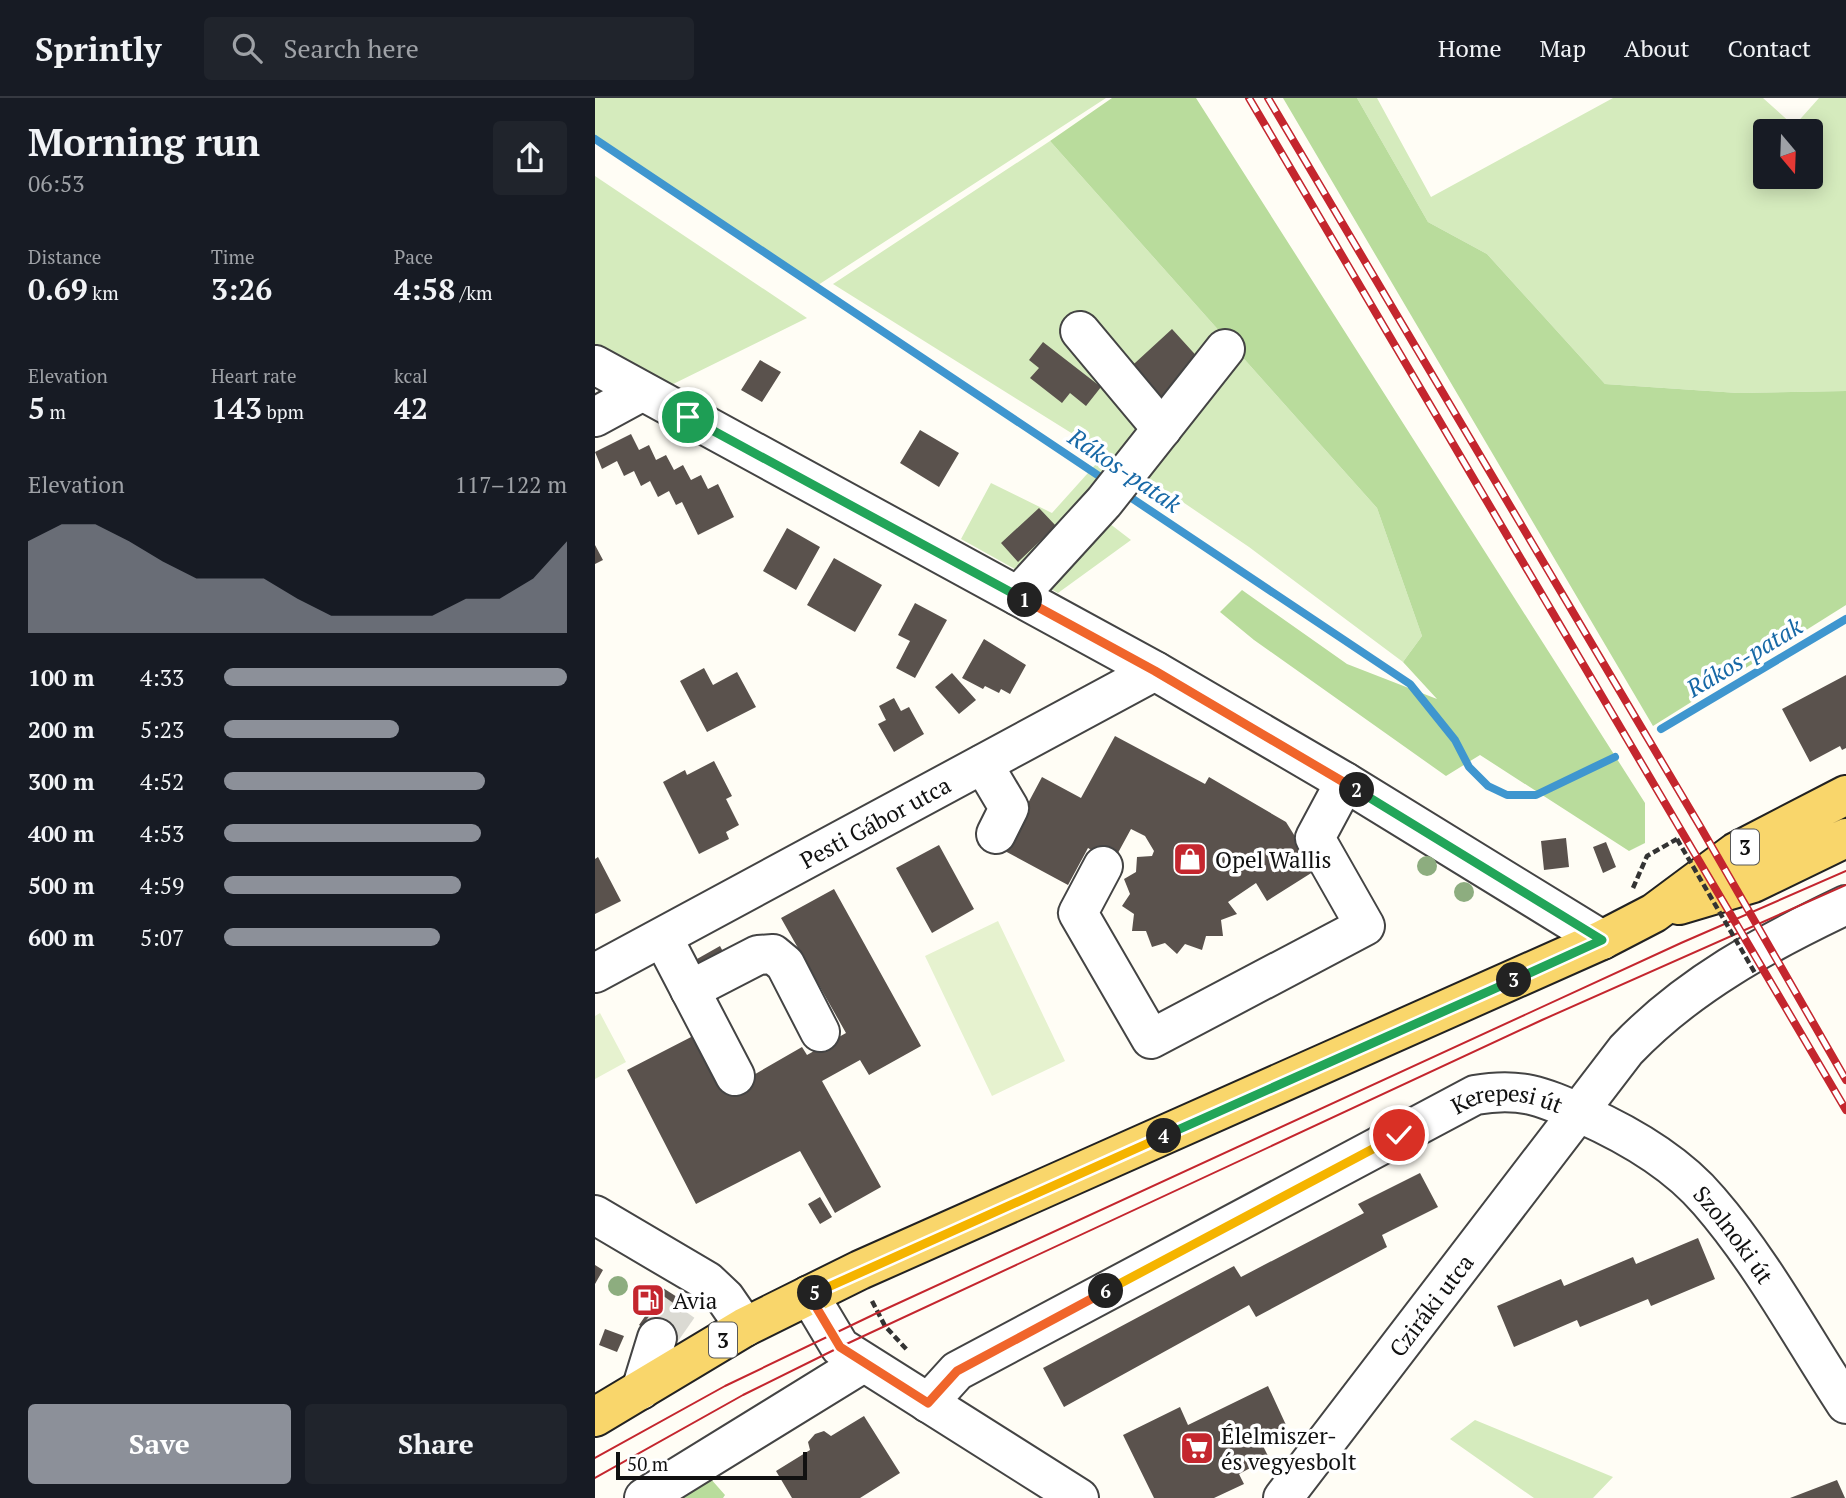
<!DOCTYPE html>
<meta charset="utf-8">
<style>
body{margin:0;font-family:"PT Serif",serif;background:#20242c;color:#f1f3f6;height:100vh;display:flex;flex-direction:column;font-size:26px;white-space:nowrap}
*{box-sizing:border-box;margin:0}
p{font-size:23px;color:#9ea1a6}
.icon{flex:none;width:38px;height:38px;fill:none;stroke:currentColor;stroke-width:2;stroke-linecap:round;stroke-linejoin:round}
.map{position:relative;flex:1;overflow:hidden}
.panel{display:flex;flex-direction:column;background:#171b24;width:595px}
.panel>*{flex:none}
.needle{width:46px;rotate:161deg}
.controls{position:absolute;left:1158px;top:21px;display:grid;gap:14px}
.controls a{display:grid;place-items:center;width:70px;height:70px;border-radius:7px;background:#171b24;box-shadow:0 4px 18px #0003;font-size:35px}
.scale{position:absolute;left:21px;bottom:18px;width:191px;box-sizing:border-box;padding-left:7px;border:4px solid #111;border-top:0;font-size:19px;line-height:24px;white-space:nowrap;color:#111;-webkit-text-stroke:5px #fff;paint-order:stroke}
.pin{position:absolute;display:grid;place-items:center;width:60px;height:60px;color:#fff;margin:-30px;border:4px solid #fff;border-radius:50%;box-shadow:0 2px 7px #0007}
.km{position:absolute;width:35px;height:35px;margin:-18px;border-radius:50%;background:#222;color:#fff;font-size:19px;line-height:35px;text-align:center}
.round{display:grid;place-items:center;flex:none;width:74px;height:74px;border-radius:7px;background:#20242c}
.summary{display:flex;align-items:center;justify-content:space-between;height:119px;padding:0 28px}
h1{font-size:38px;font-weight:700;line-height:52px}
.stats{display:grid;grid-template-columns:repeat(3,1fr);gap:10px;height:119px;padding:7px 28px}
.stats div{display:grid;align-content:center}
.stats b{font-size:30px;font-weight:700}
.stats small{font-size:19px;font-weight:400}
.stats p{font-size:19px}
.chart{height:196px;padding:14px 28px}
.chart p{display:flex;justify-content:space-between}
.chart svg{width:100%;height:126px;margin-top:7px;fill:#8c9099;opacity:.7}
.action{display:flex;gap:14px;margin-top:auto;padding:14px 28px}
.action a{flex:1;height:80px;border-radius:7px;background:#8c9099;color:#fff;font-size:28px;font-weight:700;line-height:80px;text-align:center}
.action a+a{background:#20242c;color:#f1f3f6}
ul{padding:0 28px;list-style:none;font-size:23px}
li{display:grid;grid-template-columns:112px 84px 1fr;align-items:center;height:52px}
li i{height:18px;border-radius:9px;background:#8c9099}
header{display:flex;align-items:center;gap:42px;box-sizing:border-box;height:98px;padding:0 35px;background:#171b24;border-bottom:2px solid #363941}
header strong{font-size:33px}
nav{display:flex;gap:38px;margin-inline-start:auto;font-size:24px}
.search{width:490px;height:63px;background:#20242c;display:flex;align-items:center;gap:18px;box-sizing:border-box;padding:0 24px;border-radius:7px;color:#9ea1a6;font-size:26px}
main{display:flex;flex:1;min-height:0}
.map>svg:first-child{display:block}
.green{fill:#d5ebbd;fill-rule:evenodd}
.forest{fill:#b9dc9c}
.pitch{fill:#e6f2cf}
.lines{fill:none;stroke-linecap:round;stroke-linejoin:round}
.stream{stroke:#3f96cf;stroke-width:8}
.building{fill:#5a524d}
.minor-tunnel{stroke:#dbdad3;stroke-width:38;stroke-dasharray:38 19;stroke-linecap:butt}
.minor-casing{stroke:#444;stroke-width:42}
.major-casing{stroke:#222;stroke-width:42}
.path{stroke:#333;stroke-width:4.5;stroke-dasharray:7 3.5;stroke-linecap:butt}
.minor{stroke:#fff;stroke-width:38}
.major{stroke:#f9d66b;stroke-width:38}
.tram{stroke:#c4262e;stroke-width:2}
.rail-casing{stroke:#c4262e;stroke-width:8}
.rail{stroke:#fff;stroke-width:5;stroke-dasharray:16;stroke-linecap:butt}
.path-bridge{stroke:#333;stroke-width:4.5;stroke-dasharray:7 3.5;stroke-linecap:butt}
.tree{fill:#8dad7f}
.split-1-casing{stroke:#fff;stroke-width:14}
.split-2-casing{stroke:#fff;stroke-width:14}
.split-3-casing{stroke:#fff;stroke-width:14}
.split-4-casing{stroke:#fff;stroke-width:14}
.split-5-casing{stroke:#fff;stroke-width:14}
.split-6-casing{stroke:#fff;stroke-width:14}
.split-7-casing{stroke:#fff;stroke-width:14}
.split-1{stroke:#22a559;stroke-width:9}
.split-2{stroke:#f0652b;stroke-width:9}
.split-3{stroke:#22a559;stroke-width:9}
.split-4{stroke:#22a559;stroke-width:9}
.split-5{stroke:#f5b400;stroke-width:9}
.split-6{stroke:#f0652b;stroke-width:9}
.split-7{stroke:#f5b400;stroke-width:9}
.labels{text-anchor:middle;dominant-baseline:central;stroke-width:7;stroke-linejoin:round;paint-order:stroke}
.shield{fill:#fff;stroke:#585858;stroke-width:2}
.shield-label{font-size:21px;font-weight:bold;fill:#111}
.street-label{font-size:23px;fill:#111;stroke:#fff}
.poi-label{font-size:23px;fill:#111;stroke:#fff;text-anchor:start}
.water-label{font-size:24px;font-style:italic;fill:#1768a6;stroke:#fff}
</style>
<header>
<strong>Sprintly</strong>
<div class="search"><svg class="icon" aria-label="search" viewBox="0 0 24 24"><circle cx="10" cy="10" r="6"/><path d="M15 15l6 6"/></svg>Search here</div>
<nav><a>Home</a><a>Map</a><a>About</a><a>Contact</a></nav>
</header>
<main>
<section class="panel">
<div class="summary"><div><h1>Morning run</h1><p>06:53</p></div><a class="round"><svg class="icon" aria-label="share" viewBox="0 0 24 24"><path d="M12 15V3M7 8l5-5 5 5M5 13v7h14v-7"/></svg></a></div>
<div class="stats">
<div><p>Distance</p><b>0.69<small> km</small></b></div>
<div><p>Time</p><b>3:26</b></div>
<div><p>Pace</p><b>4:58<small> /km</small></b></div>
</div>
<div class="stats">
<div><p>Elevation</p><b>5<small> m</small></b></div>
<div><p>Heart rate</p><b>143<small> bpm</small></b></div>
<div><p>kcal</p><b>42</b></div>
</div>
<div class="chart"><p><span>Elevation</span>117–122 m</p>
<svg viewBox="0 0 160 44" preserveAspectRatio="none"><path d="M0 44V12L10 6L20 6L30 12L40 19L50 25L60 25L70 25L80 32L90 38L100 38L110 38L120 38L130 32L140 32L150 25L160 12V44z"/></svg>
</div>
<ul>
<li><b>100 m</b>4:33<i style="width:100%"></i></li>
<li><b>200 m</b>5:23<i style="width:51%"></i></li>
<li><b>300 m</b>4:52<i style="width:76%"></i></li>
<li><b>400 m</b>4:53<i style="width:75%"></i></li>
<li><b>500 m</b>4:59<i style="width:69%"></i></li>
<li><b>600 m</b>5:07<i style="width:63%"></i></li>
</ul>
<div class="action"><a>Save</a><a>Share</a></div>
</section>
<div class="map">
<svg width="1251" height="1400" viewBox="0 0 1251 1400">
<rect width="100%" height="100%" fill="#fffdf5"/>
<path class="green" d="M0,0h511l-291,189 -220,-151z
M762,0h20l54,99 182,-99h150l31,28 25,-28h27v293l-108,2 -133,-9 -118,-130 -59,-32zM1171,33h45v46h-45z
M455,43l327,367 45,128 -19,26 -154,-115 -109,-74 -39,44 30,23 -73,53 -97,-54 30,-56 61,30 53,-59 -272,-170z
M0,78l212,142 -148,73 -64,-38z
M880,1322l138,57 -20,21h-59l-84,-59z"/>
<path class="forest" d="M517,0h84l449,705v40l-16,8 -149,-96 -34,21 -192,-136 -34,-28 22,-22 105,74 90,35 -34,-37 19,-26 -45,-128 -327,-367z
M688,0h74l71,124 59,32 118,130 133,9 108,-2v214l-193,121z
M115,1380l15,17 -2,3h-44z"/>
<path class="pitch" d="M403,823l67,140 -73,35 -67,-140z
M5,915l26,49 -31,17v-63z"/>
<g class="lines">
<path class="stream" d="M0,41l513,343
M529,395l286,191 45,56 14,27 19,19 19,9h29l79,-38
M1066,631l185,-110"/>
</g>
<path class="building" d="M577,231l30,33 -49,44 -30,-32z
M448,244l58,45 -15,19 -16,-13 -8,10 -32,-25 9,-10 -10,-8z
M165,262l21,12 -19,30 -21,-12z
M325,332l39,23 -20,34 -39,-24z
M36,336l8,16 10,-5 7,15 10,-5 8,15 9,-5 8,15 10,-5 7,14 10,-5 16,33 -36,18 -16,-33 -6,3 -7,-14 -11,6 -8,-16 -9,5 -7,-15 -10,5 -7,-15 -15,8 -7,-17z
M444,410l17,18 -38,36 -17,-19z
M192,430l33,19 -24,43 -33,-19z
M0,447l8,15 -8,4z
M239,460l48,27 -27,47 -48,-27z
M320,505l32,17 -32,58 -19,-10 14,-27 -12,-6z
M389,541l42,26 -16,29 -9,-5 -2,4 -14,-7 -2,3 -21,-11z
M109,570l9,17 24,-13 19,35 -49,25 -27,-51z
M357,575l24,27 -17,14 -24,-27z
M1251,577v73l-4,2 -2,-4 -30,16 -28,-53z
M299,600l7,13 8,-4 15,27 -30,18 -16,-28 8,-4 -7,-14z
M520,638l90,48 4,-7 77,45 30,48 -49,31 -11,-18 -28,19 9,12 -16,6 2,16h-17l-4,14 -17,-6 -8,10 -12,-11 -13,4 -6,-16h-14l2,-17 -12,-8 8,-12 -6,-15 12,-7 1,-15 15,-1 2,-5 -9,-15 -14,-7 -18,33 -25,-14 -20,37 -65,-35 39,-73 39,21z
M119,663l18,35 -6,3 13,26 -13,7 3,7 -30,15 -36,-72 22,-12 2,5z
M971,740l3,29 -25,3 -3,-29z
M1011,744l10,25 -13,6 -10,-26z
M344,747l35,64 -42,24 -36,-65z
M3,759l23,44 -26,13v-55z
M239,791l87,157 -52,29 -9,-15 -38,21 59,106 -46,26 -35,-62 -104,53 -69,-134 68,-35 29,57 78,-45 5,8 39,-22 -65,-115z
M125,848l9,17 -23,12 -9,-16z
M825,1075l18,34 -56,28 5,12 -131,70 -7,-12 -185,102 -21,-39 191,-102 7,11 123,-64 -6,-9z
M225,1099l12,20 -12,7 -12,-20z
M1103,1140l17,41 -64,27 -3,-7 -68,28 -3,-7 -63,27 -17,-41 64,-27 3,7 69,-29 3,7z
M0,1167l8,5 -8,14z
M52,1190l12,7 4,-7 25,16 -24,38 -25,-17 9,-13 -11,-7z
M10,1231l19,7 -7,16 -18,-7z
M673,1288l18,39 -27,13 10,20 -30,16 5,10 -30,14h-60l-31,-63 57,-28 8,18z
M269,1318l36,57 -40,25h-68l-16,-27 34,-21 -2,-8 7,-8 9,-3 7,5z
M1242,1382l8,18h-55z"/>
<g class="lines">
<path class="minor-tunnel" d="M62,1240l26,-37"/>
<g class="minor-casing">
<g id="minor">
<path d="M485,233l82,98"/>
<path d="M0,267l560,306 190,111 257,158"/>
<path d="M0,319l46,-25"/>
<path d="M423,498l86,-94 121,-153"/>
<path d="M388,666l26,44 -13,26"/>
<path d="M508,768l-25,47 73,126 214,-113 -50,-88 30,-56"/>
<path d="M68,840l72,138"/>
<path id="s1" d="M0,875l560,-302"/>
<path d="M95,892l68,-35 15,-1 12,10 35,68"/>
<path d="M0,1117l112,66 18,17 20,29"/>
<path d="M214,1197l31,52 239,151"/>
<path d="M46,1292l16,-52"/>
<path id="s2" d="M333,1305l29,-32 518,-276c45,-8 66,1 107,19 45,20 94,48 127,87 53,61 93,136 137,203"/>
<path d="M49,1400l219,-135"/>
<path id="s3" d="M688,1400l343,-448c62,-65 140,-107 220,-145"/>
</g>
</g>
<g class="major-casing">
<path id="major" d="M1084,807l74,-22 93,-45
M0,1319l150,-90 115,-57 742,-330 52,-27 82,-61 110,-57"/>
</g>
<path class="path" d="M1038,790l14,-32 30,-17
M277,1203l13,25 23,25"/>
<use href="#minor" class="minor"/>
<use href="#major" class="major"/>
<path class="tram" d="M0,1360l130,-72 152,-73 804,-370 165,-72
M0,1380l148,-83 97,-48 702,-327 304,-135"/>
<g class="rail-casing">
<path id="rail" d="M654,0l597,1012
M673,0l433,730 145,252"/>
</g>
<use href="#rail" class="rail"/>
<path class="path-bridge" d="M1082,741l78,134"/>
</g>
<g class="tree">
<circle cx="832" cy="768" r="10"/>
<circle cx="869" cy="794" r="10"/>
<circle cx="23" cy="1188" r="10"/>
</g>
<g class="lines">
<g class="split-1-casing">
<path id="split-1" d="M93,319l337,183"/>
</g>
<g class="split-2-casing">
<path id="split-2" d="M430,502l130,71 202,119"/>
</g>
<g class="split-3-casing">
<path id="split-3" d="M762,692l245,150 -88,40"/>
</g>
<g class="split-4-casing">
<path id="split-4" d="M569,1038l350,-156"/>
</g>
<g class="split-5-casing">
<path id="split-5" d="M220,1195l349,-157"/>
</g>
<g class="split-6-casing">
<path id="split-6" d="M220,1195l-6,2 31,52 88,56 29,-32 149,-80"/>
</g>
<g class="split-7-casing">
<path id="split-7" d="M511,1193l293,-156"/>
</g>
<use href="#split-1" class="split-1"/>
<use href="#split-2" class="split-2"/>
<use href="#split-3" class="split-3"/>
<use href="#split-4" class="split-4"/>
<use href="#split-5" class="split-5"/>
<use href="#split-6" class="split-6"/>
<use href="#split-7" class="split-7"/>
</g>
<defs>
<g id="shop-square" transform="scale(1.75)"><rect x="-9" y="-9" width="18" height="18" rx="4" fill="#c4262e" stroke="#fff"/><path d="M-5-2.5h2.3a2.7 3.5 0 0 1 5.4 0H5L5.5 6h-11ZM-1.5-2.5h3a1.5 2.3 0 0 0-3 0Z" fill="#fff"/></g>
<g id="fuel-square" transform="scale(1.75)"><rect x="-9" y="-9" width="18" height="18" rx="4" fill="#c4262e" stroke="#fff"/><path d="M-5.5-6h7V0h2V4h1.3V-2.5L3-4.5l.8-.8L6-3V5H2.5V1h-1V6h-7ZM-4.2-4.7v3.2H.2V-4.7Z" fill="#fff"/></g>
<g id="supermarket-square" transform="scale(1.75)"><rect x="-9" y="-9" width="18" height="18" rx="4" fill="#c4262e" stroke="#fff"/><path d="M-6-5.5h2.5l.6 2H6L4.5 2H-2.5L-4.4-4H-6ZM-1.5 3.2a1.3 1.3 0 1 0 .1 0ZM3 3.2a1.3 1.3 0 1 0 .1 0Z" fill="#fff"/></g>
</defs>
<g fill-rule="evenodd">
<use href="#shop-square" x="595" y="761"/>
<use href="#fuel-square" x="53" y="1202"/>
<use href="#supermarket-square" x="602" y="1350"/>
</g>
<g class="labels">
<g class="shield">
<rect x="1136" y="731.5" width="28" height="35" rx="5"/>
<rect x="114" y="1224.5" width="28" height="35" rx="5"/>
</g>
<g class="shield-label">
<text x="1150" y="749">3</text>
<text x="128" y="1242">3</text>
</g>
<g class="street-label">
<text stroke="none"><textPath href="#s1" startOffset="318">Pesti Gábor utca</textPath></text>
<text stroke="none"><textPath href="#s2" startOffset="662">Kerepesi út</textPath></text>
<text stroke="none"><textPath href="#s2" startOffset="938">Szolnoki út</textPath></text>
<text stroke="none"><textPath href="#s3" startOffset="243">Cziráki utca</textPath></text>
</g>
<g class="poi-label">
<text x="620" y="761">Opel Wallis</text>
<text x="78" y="1202">Avia</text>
<text x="626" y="1337">Élelmiszer-<tspan x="626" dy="26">és vegyesbolt</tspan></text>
</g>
<g class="water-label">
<text transform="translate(530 372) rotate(34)">Rákos-patak</text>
<text transform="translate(1149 559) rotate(-31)">Rákos-patak</text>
</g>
</g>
</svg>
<div class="controls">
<a><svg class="needle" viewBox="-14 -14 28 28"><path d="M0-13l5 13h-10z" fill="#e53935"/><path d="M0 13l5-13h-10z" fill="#9ea1a6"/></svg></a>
</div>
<div class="scale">50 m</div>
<div class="pin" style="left:93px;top:319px;background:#1e9e55"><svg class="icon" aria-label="arrive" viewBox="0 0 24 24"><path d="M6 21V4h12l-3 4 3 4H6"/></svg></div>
<div class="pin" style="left:804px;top:1037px;background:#d93025"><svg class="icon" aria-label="check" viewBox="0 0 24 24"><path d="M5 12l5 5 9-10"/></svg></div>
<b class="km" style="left:430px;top:502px">1</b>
<b class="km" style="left:762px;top:692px">2</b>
<b class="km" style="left:919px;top:882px">3</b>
<b class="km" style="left:569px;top:1038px">4</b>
<b class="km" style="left:220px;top:1195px">5</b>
<b class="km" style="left:511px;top:1193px">6</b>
</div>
</main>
